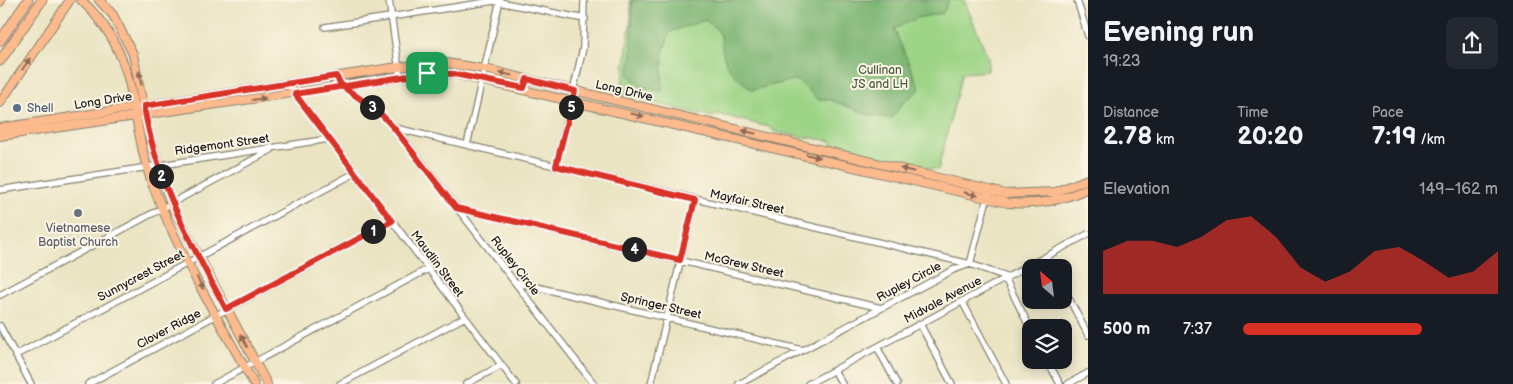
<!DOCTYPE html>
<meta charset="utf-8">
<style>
body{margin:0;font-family:"Balsamiq Sans",sans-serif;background:#242831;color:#f1f3f6;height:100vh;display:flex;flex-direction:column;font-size:19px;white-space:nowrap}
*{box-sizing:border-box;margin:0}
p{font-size:16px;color:#9ea1a6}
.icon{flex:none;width:28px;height:28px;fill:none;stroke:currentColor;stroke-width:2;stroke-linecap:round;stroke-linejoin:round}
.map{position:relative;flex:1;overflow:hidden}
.panel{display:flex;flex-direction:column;background:#171b24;width:425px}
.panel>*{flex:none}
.needle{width:32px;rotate:332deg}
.buttons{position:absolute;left:1022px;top:259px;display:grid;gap:10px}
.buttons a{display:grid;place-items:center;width:50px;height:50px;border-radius:10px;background:#171b24;box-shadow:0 2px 12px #0003;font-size:25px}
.pin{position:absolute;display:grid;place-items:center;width:42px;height:42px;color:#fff;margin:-21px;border-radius:10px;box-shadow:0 2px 8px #0006}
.km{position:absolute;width:25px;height:25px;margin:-12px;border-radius:50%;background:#222;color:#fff;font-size:14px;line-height:25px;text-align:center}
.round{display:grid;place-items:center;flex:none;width:52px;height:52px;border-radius:10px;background:#242831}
.summary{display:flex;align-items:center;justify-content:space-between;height:85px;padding:0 15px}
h1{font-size:28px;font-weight:700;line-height:38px}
.figures{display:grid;grid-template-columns:repeat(3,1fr);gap:8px;height:85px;padding:5px 15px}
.figures div{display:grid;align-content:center}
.figures b{font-size:25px;font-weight:700}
.figures small{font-size:14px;font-weight:400}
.figures p{font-size:14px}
.chart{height:140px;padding:10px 15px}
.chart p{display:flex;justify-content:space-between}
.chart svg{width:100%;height:90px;margin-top:5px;fill:#d93025;opacity:.7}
ul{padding:0 15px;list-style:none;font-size:16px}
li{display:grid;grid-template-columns:80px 60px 1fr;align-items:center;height:38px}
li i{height:12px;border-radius:6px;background:#d93025}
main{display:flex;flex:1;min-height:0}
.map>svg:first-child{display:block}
.green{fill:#9dd486;stroke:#5c7851}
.forest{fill:#7eb673;stroke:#4d6948}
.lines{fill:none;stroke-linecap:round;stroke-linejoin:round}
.minor-casing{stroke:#838070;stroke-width:8}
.major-casing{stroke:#838070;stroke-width:10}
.highway-casing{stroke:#838070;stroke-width:11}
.minor{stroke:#fff;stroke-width:5.5}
.major{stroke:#fcba8d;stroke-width:8}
.highway{stroke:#fcba8d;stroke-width:9}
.oneway{fill:#8c6b54}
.route-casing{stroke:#fff;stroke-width:10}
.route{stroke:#d93025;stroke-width:6}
.service-dot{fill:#5c6f8a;stroke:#fcf5e5;stroke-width:2}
.worship-dot{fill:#6b7280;stroke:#fcf5e5;stroke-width:2}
.labels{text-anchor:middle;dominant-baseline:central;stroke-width:4;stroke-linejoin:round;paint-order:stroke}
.park-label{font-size:12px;fill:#495c41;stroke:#fcf5e5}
.street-label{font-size:12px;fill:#1c1c1c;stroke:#fcf5e5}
.service-label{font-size:12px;fill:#4e5e75;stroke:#fcf5e5;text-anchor:start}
.worship-label{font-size:12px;fill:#5b616d;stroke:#fcf5e5}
</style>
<main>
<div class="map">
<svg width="1088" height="384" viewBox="0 0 1088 384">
<rect width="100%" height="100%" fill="#fcf5e5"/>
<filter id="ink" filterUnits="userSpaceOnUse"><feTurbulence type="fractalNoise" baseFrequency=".02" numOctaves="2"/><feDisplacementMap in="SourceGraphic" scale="10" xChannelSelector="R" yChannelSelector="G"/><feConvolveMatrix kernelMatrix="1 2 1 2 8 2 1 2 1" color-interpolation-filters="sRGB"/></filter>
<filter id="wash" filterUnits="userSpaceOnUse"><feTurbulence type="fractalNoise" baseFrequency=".0096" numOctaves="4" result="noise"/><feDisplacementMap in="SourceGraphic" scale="20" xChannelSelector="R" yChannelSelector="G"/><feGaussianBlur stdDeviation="1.12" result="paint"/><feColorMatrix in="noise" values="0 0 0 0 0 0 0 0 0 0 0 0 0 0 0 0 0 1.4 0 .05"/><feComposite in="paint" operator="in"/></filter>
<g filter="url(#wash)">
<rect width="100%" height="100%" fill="#eae4c3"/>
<path class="green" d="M630,0h334l24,57v14l-26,2 -24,97 -103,-23 -4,-6 -56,-9 -6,-5 -51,-13 -5,3 -92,-22 10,-78z"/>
<path class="forest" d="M632,0h317l-6,13 -26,5 -23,11 26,60 -18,15 -11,15 -25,-5 -35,-14 -14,-1 -17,-17 -6,-2 -42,10c-11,-10 -25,-18 -28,-33 -5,-22 2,-22 -19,-37l-35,12 -7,21 -1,38 -21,-4 -13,-12 4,-23z"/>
</g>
<g filter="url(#ink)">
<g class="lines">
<g class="minor-casing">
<path id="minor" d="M389,0l11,77
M1077,0l11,36
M325,27l169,-26 91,18
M336,76l6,10 37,26 16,16 199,256
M288,84l228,300
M395,128l575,136 34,12 27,54
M467,145l33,-145
M556,166l27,-118 1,-48
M0,190l329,-51
M456,208l425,100
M1046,257l6,11
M515,282l287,68
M1064,289l24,46
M0,295l271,-145
M962,301l44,83
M920,324l32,60
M0,326l31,58
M877,347l20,37
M16,355l339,-182
M1047,360l13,24
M834,370l8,14
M88,384l304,-163
M214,384l214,-115
M340,384l125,-67
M466,384l36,-19
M651,384l44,-184
M739,384l214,-114 17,-6 19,-73
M808,384l280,-150
M1068,384l20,-11"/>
</g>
<g class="major-casing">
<path id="major" d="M81,0c64,60 45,119 74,191 26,67 64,130 99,193
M99,0l14,15 20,39 15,78 23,72 96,180
M0,2l1,-2
M0,103l70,-103
M0,128l398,-61 48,-4 39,6 521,125 49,-2 33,-13
M0,136l427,-63 27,1 554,129c30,2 54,-2 80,-15"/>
</g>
<g class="highway-casing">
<path id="highway" d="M0,41l28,-41
M0,61l42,-61"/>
</g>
<use href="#minor" class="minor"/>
<use href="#major" class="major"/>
<use href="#highway" class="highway"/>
</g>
<defs><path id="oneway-solid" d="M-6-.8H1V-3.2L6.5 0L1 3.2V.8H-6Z" transform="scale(1.25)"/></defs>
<g class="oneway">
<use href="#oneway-solid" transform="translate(26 64) rotate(-56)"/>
<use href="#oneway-solid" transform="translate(506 74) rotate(-166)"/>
<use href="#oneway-solid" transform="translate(140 78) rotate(-100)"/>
<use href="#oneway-solid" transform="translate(259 99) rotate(-8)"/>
<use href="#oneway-solid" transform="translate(637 115) rotate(13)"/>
<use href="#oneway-solid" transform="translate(749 132) rotate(-167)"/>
<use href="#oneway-solid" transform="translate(813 156) rotate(13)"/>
<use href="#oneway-solid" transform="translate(907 170) rotate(-166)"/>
<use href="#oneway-solid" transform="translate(971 194) rotate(13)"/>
<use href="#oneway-solid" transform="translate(200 283) rotate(62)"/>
<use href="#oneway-solid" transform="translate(244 341) rotate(-118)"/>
</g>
</g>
<g class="lines" filter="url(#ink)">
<g class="route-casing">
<path id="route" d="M427,73l-132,21 97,127 -166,88c-35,-65 -70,-128 -82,-203l192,-30 6,10 37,26 15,16 62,80 224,52 15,-60 -139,-34 19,-75 -48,-12 -3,9 -70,-14 -27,-1"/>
</g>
<use href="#route" class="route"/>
</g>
<circle class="service-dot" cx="17" cy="108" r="5"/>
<circle class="worship-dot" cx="78" cy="213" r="5"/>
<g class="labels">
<g class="park-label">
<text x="880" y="70">Cullinan<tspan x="880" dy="14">JS and LH</tspan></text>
</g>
<g class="street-label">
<text transform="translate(624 91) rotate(13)">Long Drive</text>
<text transform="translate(103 101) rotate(-9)">Long Drive</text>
<text transform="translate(222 145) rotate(-8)">Ridgemont Street</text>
<text transform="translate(747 202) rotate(13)">Mayfair Street</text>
<text transform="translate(437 264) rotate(53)">Maudlin Street</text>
<text transform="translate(744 265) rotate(13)">McGrew Street</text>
<text transform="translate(515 266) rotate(52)">Rupley Circle</text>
<text transform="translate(141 276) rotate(-28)">Sunnycrest Street</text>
<text transform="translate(909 282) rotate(-28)">Rupley Circle</text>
<text transform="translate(943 300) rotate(-28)">Midvale Avenue</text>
<text transform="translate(661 306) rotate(13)">Springer Street</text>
<text transform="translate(169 329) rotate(-28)">Clover Ridge</text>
</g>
<g class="service-label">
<text x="27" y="108">Shell</text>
</g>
<g class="worship-label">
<text x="78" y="228">Vietnamese<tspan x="78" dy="14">Baptist Church</tspan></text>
</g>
</g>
</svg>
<div class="buttons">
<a><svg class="needle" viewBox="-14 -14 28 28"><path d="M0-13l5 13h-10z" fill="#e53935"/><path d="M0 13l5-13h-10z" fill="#9ea1a6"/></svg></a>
<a><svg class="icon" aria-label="layers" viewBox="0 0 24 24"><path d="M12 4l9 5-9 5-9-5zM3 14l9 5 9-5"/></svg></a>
</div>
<div class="pin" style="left:427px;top:73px;background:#1e9e55"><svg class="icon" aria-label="arrive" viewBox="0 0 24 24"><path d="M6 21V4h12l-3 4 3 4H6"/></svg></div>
<b class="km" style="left:373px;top:231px">1</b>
<b class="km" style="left:161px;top:176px">2</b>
<b class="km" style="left:372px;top:107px">3</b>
<b class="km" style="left:634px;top:249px">4</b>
<b class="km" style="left:571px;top:107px">5</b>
</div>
<section class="panel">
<div class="summary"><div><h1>Evening run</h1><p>19:23</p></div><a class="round"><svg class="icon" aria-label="share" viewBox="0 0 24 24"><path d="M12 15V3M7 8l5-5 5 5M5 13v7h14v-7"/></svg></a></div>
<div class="figures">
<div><p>Distance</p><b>2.78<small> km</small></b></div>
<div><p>Time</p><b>20:20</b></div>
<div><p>Pace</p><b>7:19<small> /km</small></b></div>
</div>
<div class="chart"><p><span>Elevation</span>149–162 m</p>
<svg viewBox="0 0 160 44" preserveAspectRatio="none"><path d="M0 44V23L10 18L20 18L30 21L40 16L50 8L60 6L70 16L80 31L90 38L100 33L110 23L120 21L130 28L140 36L150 33L160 23V44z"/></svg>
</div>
<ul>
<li><b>500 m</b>7:37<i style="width:70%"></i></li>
</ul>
</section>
</main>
